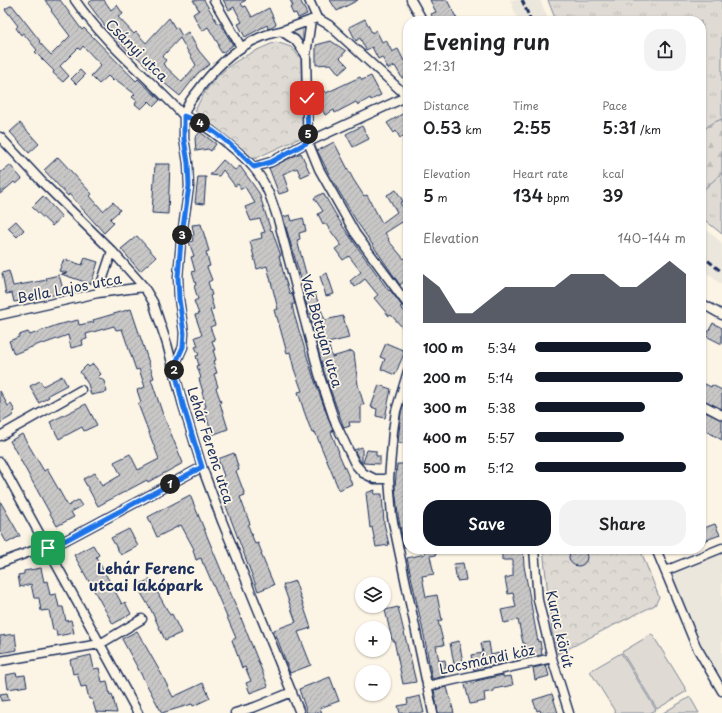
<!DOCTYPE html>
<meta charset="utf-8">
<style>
body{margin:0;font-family:"Playpen Sans",sans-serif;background:#f2f2f2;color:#202124;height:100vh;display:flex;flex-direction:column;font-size:15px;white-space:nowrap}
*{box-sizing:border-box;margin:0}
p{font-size:13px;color:#757577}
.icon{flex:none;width:22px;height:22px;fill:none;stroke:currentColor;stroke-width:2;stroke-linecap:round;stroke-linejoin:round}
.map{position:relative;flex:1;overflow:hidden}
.side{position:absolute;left:403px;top:16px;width:303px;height:538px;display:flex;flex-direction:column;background:#fff;border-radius:16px;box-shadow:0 1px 3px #0004}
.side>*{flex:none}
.fabs{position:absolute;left:355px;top:577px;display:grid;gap:8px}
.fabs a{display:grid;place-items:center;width:36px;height:36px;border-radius:50%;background:#fff;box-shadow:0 1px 3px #0004;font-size:20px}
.pin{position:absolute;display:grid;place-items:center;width:34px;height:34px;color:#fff;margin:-17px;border-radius:8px;box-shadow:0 2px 6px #0006}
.km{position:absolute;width:20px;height:20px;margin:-10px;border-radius:50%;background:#222;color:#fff;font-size:11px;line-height:20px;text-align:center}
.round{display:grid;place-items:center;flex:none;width:42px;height:42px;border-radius:16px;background:#f2f2f2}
.overview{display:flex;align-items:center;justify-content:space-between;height:68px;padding:0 20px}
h1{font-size:22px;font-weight:600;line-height:30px}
.metrics{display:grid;grid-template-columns:repeat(3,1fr);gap:6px;height:68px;padding:4px 20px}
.metrics div{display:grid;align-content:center}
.metrics b{font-size:17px;font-weight:600}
.metrics small{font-size:11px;font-weight:400}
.metrics p{font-size:11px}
.chart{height:112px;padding:8px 20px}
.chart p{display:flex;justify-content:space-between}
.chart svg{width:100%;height:72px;margin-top:4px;fill:#111827;opacity:.7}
.cta{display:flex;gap:8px;margin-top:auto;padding:8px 20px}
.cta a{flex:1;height:46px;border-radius:16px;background:#111827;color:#fff;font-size:16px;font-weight:600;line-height:46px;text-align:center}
.cta a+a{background:#f2f2f2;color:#202124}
ul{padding:0 20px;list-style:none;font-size:13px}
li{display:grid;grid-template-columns:64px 48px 1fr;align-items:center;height:30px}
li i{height:10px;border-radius:5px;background:#111827}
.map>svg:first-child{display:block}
.built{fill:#ece7dc}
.grass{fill:url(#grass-tufts);stroke:#7d8599}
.forest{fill:url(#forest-firs);stroke:#7d8599}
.park{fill:url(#park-crowns);stroke:#7d8599}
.pitch{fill:#dfdbd4;stroke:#7d8599}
.building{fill:url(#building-hatch);stroke:#1b2f5e;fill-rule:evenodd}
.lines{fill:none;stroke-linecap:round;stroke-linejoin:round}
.street-casing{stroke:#1b2f5e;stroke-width:11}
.street{stroke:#fcf5e5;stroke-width:8}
.rail{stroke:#1b2f5e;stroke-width:3;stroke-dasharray:6 3;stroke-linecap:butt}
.route-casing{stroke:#fff;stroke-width:8}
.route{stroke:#1a73e8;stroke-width:5}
.labels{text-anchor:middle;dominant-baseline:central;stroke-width:3.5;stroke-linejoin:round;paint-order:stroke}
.street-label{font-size:14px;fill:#1b2f5e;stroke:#fcf5e5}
.neighbourhood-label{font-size:15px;font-weight:bold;fill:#1b2f5e;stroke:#fcf5e5}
</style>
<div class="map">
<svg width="722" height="713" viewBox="0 0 722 713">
<defs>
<pattern id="grass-tufts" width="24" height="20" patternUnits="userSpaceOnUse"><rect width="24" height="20" fill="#dfdbd4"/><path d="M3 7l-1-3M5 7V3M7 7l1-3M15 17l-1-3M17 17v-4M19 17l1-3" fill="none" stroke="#bfbcb8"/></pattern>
<pattern id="forest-firs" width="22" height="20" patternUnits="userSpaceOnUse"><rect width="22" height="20" fill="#dfdbd4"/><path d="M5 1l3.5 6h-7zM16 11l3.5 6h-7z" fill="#bfbcb8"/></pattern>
<pattern id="park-crowns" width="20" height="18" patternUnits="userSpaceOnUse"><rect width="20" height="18" fill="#dfdbd4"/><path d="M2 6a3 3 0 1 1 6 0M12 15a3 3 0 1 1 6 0" fill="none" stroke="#bfbcb8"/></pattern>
<pattern id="building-hatch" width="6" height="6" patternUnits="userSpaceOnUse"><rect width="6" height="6" fill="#c8c7c6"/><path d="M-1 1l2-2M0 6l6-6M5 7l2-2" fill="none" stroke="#ababac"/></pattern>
</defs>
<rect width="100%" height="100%" fill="#fcf5e5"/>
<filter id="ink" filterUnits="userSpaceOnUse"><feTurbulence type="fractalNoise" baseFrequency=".025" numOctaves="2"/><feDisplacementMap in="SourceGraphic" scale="8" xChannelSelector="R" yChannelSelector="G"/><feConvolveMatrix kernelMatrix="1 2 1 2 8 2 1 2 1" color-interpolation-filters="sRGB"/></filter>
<g filter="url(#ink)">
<path class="built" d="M510,0h30l9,21h-31z
M701,225l21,18v42l-21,-17z
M722,554v131l-8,-13 -44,-98z"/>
<path class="grass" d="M548,0h174v234l-21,-17v-196h-145z
M303,27l-1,15 -12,-11z"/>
<path class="forest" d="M722,119v54l-21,19v-60l11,-9z"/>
<path class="park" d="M276,42l15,5 10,12 1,78 -48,22 -59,-48c17,-39 43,-54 81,-69z
M543,549h97l19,48 -4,8 -49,24 -48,25 -6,-22z"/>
<path class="pitch" d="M652,634l35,57 -30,18 -35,-57z
M621,653l35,57 -6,3h-34l-26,-42z
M690,697l9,16h-36z"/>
<path class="building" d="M45,0h15l22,30 2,-2 52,53 2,-2 22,21 -6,6 -5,-5 -8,8 -6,-5 2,-3 -5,-4 3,-3 -20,-15 -2,2 -5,-5 -9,8 -8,-8 10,-11 -18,-19 -3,4 -2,-2 -18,18 9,10 -6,6 -10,-9 1,-2 -19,-19 2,-2 -14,-17 -2,2 -5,-7 2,-2 -13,-17 7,-4 28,36 -1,1 12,13 19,-19 -19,-25 1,-1z
M93,0h11l7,10 6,-5 6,9 -5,3 16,17 2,-2 10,11 23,-25 6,10 2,-1 5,9 6,-4 11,19 11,13 -12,9 -18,23 -16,-13 -29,-28 -2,1 -28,-30 -17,-23zM180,38l16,27 -14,17 -19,-18 3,-4 -4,-3z
M193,0h11l14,24 2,-1 13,22 -11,8 -4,-6 1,-2 -11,-18 -6,4 -9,-17 6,-4z
M223,0h23l-5,3 2,4 3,-1 6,11 17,-9 7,16 -8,5 -1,-4 -22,12 -7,-13 4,-2 -8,-15 -5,3z
M290,0h10l7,14 -9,4 -2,-5 -3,1 -3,-7 3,-1z
M330,0h28l-21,11z
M430,0h17l11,21h-24l-3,-7 5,-2z
M365,19l7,14 4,-3 6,12 4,-2 6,12 6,-3 6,12 4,-2v16l-6,3 -7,-12 -7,3 -6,-12 -4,2 -6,-12 -6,3 -6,-12 -4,3 -7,-14z
M331,41l15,10 -6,7 8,8 -9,8 -8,-10 -15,1v-20z
M80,70l5,5 -9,9 -5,-5z
M371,76l10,19 -10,5 -1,-2 -12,7 -2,-3 -21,11 -1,-3 -9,5 -9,-19 8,-5 2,2 34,-16 2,3z
M404,113l4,5v15l-8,5 -4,-7 -2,2 -7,-10z
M20,123l19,21 -10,9 -19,-21z
M362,126l7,13 -16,8 -7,-13z
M200,132l16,12 -5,7 -3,-2 -12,2 -1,-13z
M334,142l19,37 11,17 3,-1 15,28 15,-11 -10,-17 9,-5 7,11 -3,2 8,11v16l-6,-8 -17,11 4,6 -1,1 16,19 4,-3v22l-8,7 -43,-63 -26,-44 -12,-24 -2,-3z
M301,153l9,20 -9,4 -4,-9 -14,6 6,17 -10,3 -10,-26z
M58,157l34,37 -2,2 13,15 10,-9 7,8 -10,9 4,4 -10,10 -35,-39 -1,2 -24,-26z
M223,160l12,10 5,-4 19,27 12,38 1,-1 9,26h-2l6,23 5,15 2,-1 3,11h-3l2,10 19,62 20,55 -2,1 8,20h-1l14,32 -13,6 -24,-58 -3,1 -8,-22 -6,-19 4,-1 -8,-22 -4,-17 -3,1 -10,-36h-1l-2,-7 4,-1 -11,-43 -10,3 -7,-28 12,-3 -1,-5 4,-1 -5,-13 -9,2 -6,-14 10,-4 -10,-16 -4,2 -3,-5 -3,2 -12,-16 -4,6 -9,-1z
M155,164h15l-2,50 -16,-1z
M10,165l12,14 -6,5 -2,-2 -14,12v-21z
M198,177h8l-2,27 -9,-1z
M323,193l19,32 18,26 29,40 1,-1 12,16 -2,1 8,8v6l-6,6 -11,-12 -2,1 -15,-18 4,-3 -13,-16 -10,8 -5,-6 11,-9 -12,-16 -6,4 -8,-11 6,-4 -16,-22 -2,1 -5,-10 5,-3 -9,-13z
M43,196l19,21 -10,9 -20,-19z
M290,215l2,6 11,-3 3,13 -7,2 1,6 -3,1 10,37 -6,2 -18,-62z
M16,221l8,9 -7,7 -9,-9z
M201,224l8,27 -3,1 4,14 -3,1 5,13 -4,2 4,13 -2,1 4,13 -4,1 5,15 -5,2 5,13 -3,1 3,9h-2l3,10 -3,1 4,12 -3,1 4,13 -2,1 5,14 -1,1 8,26 -16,6 -8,-27 2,-1 -4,-15h1l-4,-13 2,-1 -4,-12 2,-1 -3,-9 3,-1 -4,-8 3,-1 -3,-9 7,-2 -7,-20 4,-1 -5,-13 4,-2 -4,-13 2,-1 -4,-13 3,-1 -4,-14 3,-1 -5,-14 4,-1 -1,-5 2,-1 -2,-10z
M137,236l19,21 -16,14 -19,-22z
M85,258l13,4 -7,22 -30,-10 6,-1 -8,-2 5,-12 18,6z
M9,271l4,15 34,-6 -1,-2 13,-3 5,18 -50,9 -2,-9 -6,1 -4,-21z
M327,273l7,21 -8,2 -6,-20z
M310,289l1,6 4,-1 10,26 18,-4 6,22 -21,5 4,14 20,-6 2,2 4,32 6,20 -3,-1v18h-12l1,4 -6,2 -20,-56 -12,-44 -1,-14h-2l-6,-23z
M131,309l23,69 -3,1 11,33 21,51 -35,19 -1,-2 -49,26 -15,-27 12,-6 7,13 19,-11 -7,-13 16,-8 8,16 21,-11 -21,-55 3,-2 -4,-12 8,-3 -6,-18 -3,1 -14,-41 -6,1 -2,-4 -28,8 1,5 -5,1 1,5 -12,3 -3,-13 -25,9 -1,-1 -28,11 -5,-13 10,-4v-2l9,-3 2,3 27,-10 21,-5 1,5 15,-3 -1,-2z
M713,323l9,5v16l-16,-8z
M386,343l19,8 -10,24 -14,-6 4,-10 -5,-2z
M93,364l8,10 -3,3 6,4 3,11 -16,3 -3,-11 -8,-12 7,-7 2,2z
M62,376l5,9 -19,10 1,2 -10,6 -9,-17 10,-5 3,5z
M701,382l10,5 1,-2 10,5v19l-21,-10z
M379,385l12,4 -6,29 -9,-2 1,-7 -6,-2z
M0,391l8,15 3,-2 4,7 -3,2 2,2 -14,8z
M407,395l1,1v48l-10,-1 3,-31z
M86,404l11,21 -13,6 -2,-4 -23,12 -9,-17z
M701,410l21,10v20l-21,-12z
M22,434l22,37 3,-2 21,37 10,-6 4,6 -11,6 3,5 -17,9 -47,-85z
M362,447v17l-8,-14z
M367,450l9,1v5h4v8l-17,-1z
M234,453l5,17 -3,1 9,24 -5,2 10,27 -2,1 7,19 3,-1 4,10 -1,1 13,31 -16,6 -28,-74 -5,-14 4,-2 -9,-24 4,-1 -6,-17z
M397,464h11v10l-3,-1 1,19h2v15h-2l2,18v22h-4l-6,-32 -3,-28z
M375,490l-1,4h8l2,29 5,22 -13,2 -4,-20 -2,1 -4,-35z
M190,495l53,128 25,63 -18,7 -4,-10 5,-2 -6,-14 -3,1 -10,-28 4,-2 -32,-74h-1l-2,-6 -5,2 -3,-10 1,-1 -13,-24 -24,12 -9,-20z
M0,501l20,35 -13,7 -7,-12z
M715,524l5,11 -19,7v-13z
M129,529l9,17 -17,9 -10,-17z
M93,545l6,10 -3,2 26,47 3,-2 6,12 -18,10 -39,-69z
M569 557a9 9 0 1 1 18 0a9 9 0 1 1-18 0Z
M424,549h11l1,6 -6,1 4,18 -12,2 4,21 11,-2 5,25 -4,1 6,24 -8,1 3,15 6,-1 1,7 -3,1 2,8 -13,3 -7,-39 -18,-82 18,-4z
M502,549h21l1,17 14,76 2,-1 2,14 -14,3 -3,-15h-2l-5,-23 -14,3 -3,-13 15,-3 -3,-14 -5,1 -3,-16 8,-2v-16h-11z
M463,563l3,17 -9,1 -3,-17z
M41,568l3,14 3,-1 3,14 6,-1 3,13h4l3,14 5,-1 3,13 -17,3 -1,-6h-3l-4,-20 -8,1 -2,-13h-5l-3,-14 -11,3 -2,-12 6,-1v-3z
M150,579l20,36 2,-1 9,19 -16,7 -14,-30 -14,-24z
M295,581l16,47 -13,4 13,33 -21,8 -16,-43 22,-8 -13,-37z
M398,607l18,75 -13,2 -9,-44h-2l-7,-30z
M137,631l25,44 11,22 30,-14 7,15 -17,8 -1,-2 -30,9 -40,-74z
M15,634l2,16 -17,3v-17z
M459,641l4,21 -9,2 -4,-21z
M489,642l2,13 8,-2 2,11 -27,6 -3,-15 12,-2 -2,-10z
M91,655l3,14 5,-1 3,14 5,-1 3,14 2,-1 5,19 -21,-1 -4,-13h-3l-3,-13 -5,1 -4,-14 -4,1 -3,-14z
M546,665l3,11 -14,4 -2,-12z
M16,673l1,3 8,-1 2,11 -19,3 -2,-14z
M503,675v2l8,-1 2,9 -19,4v2l-10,2 1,8 -15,3 -5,-19 11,-3v-1z
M330,677l9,24 -19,7 2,5h-15l-8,-24z
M447,687l7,26h-16l-4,-23z
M7,693l2,7 -8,1 -1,-7z
M552,694l6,19h-17l-1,-3 -3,1 -4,-11z
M420,696l4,17h-24l-2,-7 10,-2 -1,-5z"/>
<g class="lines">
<g class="street-casing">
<path id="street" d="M75,0c30,44 73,77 109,116v23l4,24 1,24 -8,54 -3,36 1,22 5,34 -1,14 -9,20
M214,0l27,47
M309,0l8,18
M411,0l12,21
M317,18l12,7 79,72
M281,31l36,-13
M306,55l5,-35
M0,137l43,46 69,68 32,36 9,15 14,42 16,61 19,62 20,54 78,192
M254,167l17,-5 37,-20 100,-46
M98,293l14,-42
M701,303l21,12
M0,315l98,-22 46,-6
M408,371l-12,40 -3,20 -4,48 3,38 41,196
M701,404l21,11
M0,436l81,-46
M0,462l138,251
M389,479h-14l-12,-6 -8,-9 -20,-42 -16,-48 -40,-151c-6,-19 -12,-40 -26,-56 -8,-10 -19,-18 -30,-27 -12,-10 -24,-19 -39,-24 4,-16 10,-19 19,-32 20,-25 46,-47 78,-53l14,9 11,15 2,87 11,27 36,64 53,72
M534,549l4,51 14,58 17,55
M656,549l40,97 26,45
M0,563l35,-13 13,-2 18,-8 136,-73
M665,571l57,-23
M0,661l100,-17 42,-25
M427,686l125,-28
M235,713l20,-6 37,-15"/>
</g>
<use href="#street" class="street"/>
<path class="rail" d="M522,0l9,21
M701,255l21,17"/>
</g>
</g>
<g class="lines" filter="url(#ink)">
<g class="route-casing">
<path id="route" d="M48,548l18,-8 136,-73 -19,-62 -9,-38 9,-20 1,-14 -5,-34 -1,-22 3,-36 8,-55 -1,-23 -4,-24v-23c27,9 50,31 70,51l17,-5 37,-20 -1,-44"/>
</g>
<use href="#route" class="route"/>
</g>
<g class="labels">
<g class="street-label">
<text transform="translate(137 50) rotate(45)">Csányi utca</text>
<text transform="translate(69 288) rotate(-11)">Bella Lajos utca</text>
<text transform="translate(322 331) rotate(74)">Vak Bottyán utca</text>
<text transform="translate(211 445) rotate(72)">Lehár Ferenc utca</text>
<text transform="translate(560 629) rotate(77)">Kuruc körút</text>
<text transform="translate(487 659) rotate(-12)">Locsmándi köz</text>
</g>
<g class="neighbourhood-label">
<text x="146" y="567">Lehár Ferenc<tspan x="146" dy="17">utcai lakópark</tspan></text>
</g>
</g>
</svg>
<div class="fabs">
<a><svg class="icon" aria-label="layers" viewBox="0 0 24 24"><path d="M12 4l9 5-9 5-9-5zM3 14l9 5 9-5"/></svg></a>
<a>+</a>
<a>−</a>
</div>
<div class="pin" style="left:48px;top:548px;background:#1e9e55"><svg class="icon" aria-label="arrive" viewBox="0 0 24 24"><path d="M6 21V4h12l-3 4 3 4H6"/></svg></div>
<div class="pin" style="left:307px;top:98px;background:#d93025"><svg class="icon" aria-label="check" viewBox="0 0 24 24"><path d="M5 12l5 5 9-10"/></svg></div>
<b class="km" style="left:170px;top:484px">1</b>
<b class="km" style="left:174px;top:370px">2</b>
<b class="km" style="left:182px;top:235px">3</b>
<b class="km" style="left:200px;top:123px">4</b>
<b class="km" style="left:308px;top:134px">5</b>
<section class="side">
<div class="overview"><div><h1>Evening run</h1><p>21:31</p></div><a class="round"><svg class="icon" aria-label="share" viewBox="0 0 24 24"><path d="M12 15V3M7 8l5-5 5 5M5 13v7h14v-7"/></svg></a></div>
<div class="metrics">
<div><p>Distance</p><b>0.53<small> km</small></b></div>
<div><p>Time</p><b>2:55</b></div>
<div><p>Pace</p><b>5:31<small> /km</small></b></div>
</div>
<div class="metrics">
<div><p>Elevation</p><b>5<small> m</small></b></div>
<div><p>Heart rate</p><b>134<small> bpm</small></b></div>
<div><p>kcal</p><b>39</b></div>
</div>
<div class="chart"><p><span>Elevation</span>140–144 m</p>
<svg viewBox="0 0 160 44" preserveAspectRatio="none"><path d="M0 44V14L10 22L20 38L30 38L40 30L50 22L60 22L70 22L80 22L90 14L100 14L110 14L120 22L130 22L140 14L150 6L160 14V44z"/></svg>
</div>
<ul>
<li><b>100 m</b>5:34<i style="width:77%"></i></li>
<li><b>200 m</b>5:14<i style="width:98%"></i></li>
<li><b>300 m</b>5:38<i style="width:73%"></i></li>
<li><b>400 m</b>5:57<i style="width:59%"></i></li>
<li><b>500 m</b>5:12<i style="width:100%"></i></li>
</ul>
<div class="cta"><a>Save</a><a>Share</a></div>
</section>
</div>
